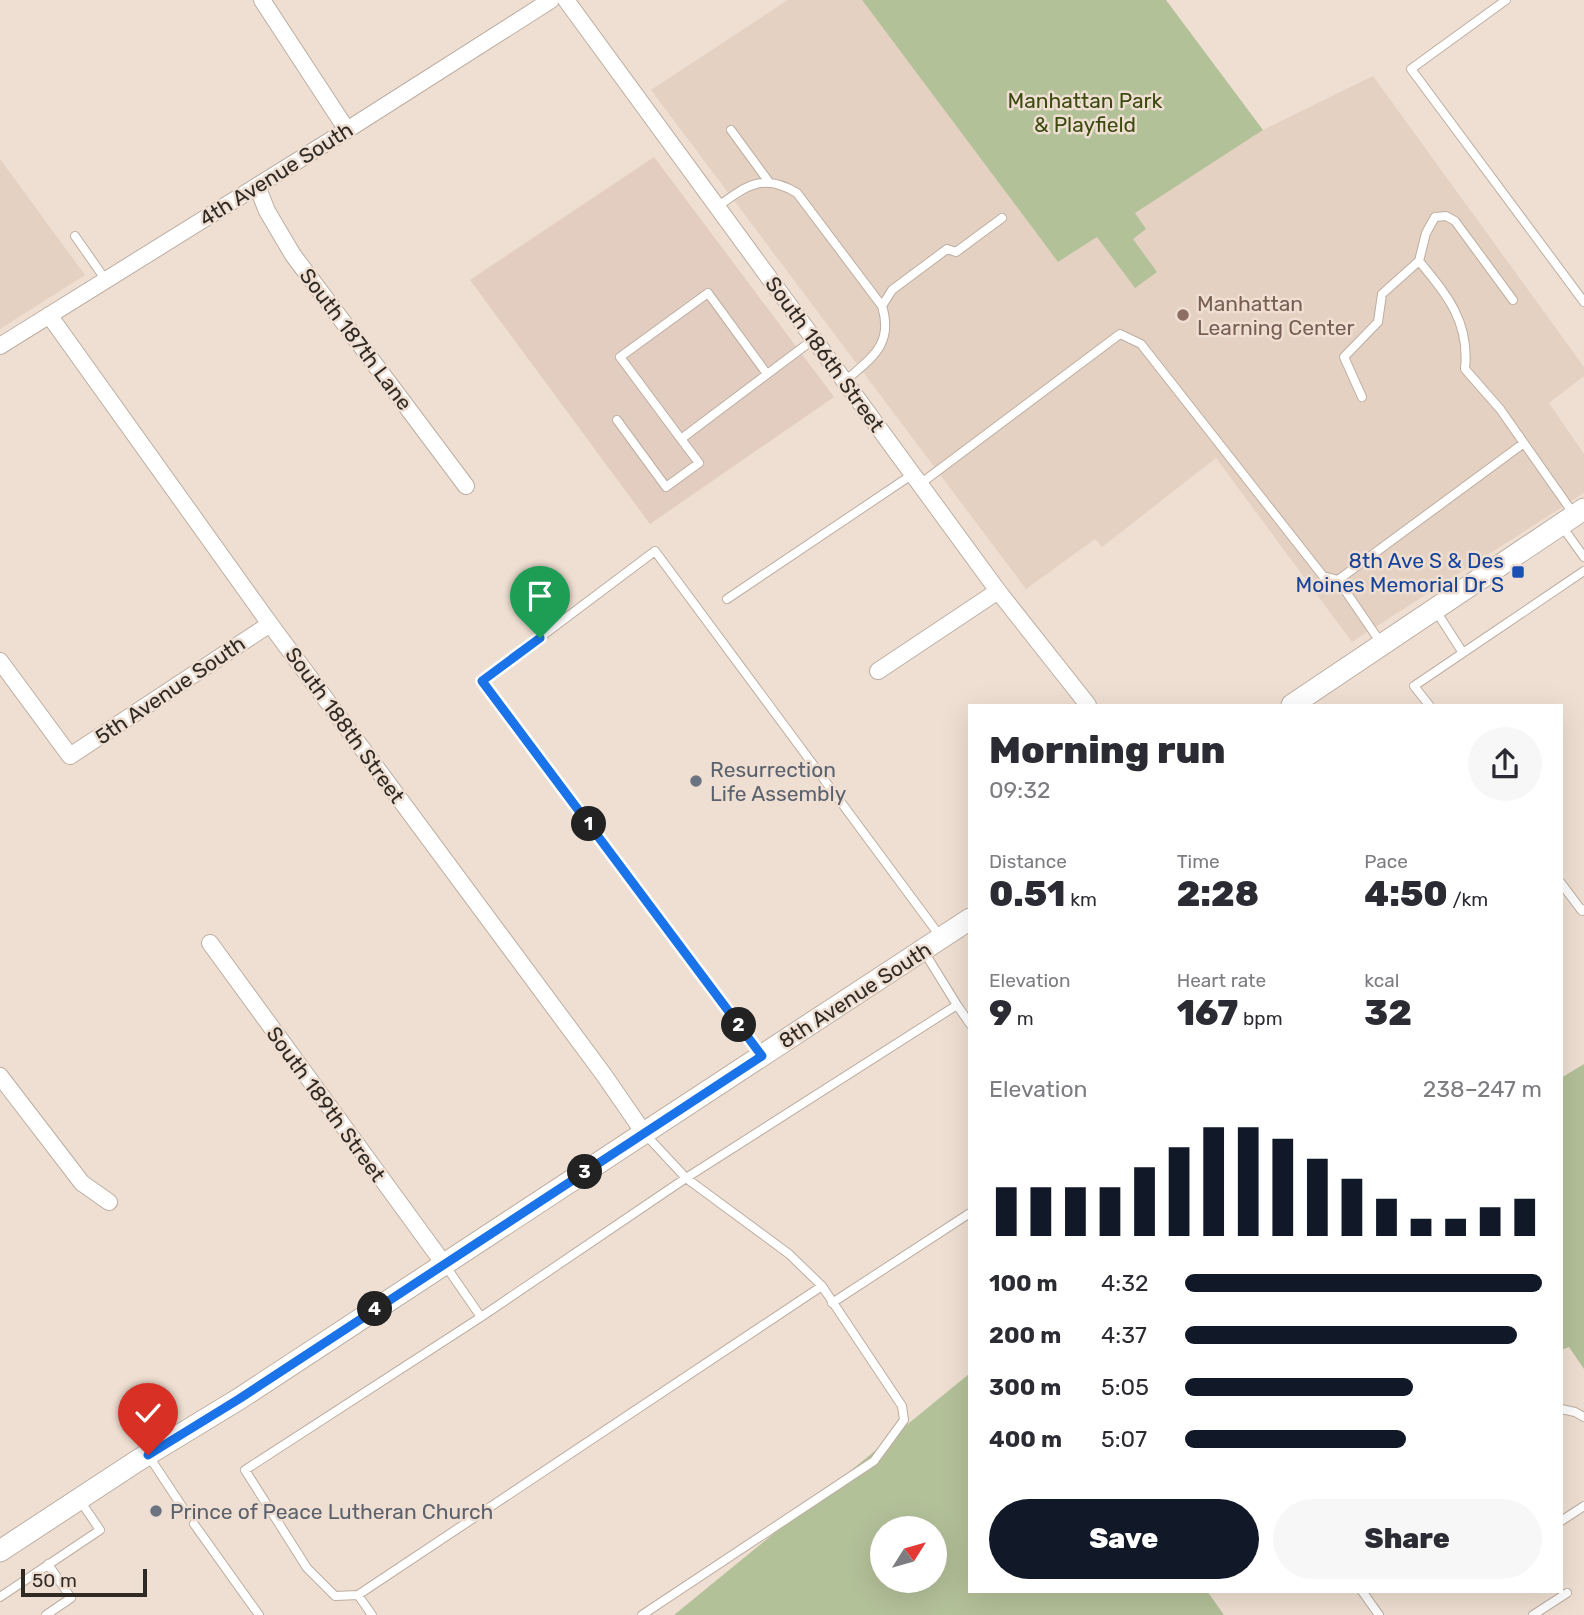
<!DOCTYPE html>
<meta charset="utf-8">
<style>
body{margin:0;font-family:Rubik,sans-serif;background:#f7f7f7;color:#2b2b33;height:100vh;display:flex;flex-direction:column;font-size:26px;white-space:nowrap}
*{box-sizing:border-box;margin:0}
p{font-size:23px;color:#7c7c81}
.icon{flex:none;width:38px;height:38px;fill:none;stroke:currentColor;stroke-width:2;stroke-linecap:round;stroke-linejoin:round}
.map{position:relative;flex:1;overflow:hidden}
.drawer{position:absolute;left:968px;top:704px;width:595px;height:889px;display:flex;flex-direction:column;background:#fff;border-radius:0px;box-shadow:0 7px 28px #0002}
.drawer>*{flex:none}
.needle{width:46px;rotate:53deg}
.buttons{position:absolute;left:870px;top:1516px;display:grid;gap:14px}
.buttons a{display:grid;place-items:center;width:77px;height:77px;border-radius:50%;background:#fff;box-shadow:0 7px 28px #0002;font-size:35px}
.scale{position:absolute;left:21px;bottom:18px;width:126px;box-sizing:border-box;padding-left:7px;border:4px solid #302a25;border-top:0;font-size:19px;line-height:24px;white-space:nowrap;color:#302a25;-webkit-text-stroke:5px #efdfd2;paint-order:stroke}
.pin{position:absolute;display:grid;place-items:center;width:60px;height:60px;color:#fff;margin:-72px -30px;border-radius:50% 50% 50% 0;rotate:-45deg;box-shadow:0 0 7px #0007}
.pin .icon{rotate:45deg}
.km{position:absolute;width:35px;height:35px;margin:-18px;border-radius:50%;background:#222;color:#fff;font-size:19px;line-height:35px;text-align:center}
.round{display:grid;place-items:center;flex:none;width:74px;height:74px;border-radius:37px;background:#f7f7f7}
.head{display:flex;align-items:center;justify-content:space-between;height:119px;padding:0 21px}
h1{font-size:38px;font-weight:800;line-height:52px}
.figures{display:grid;grid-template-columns:repeat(3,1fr);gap:10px;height:119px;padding:7px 21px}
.figures div{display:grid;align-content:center}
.figures b{font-size:35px;font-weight:800}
.figures small{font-size:19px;font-weight:400}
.figures p{font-size:19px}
.chart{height:196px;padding:14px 21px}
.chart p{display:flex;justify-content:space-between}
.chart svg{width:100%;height:126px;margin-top:7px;stroke:#111827;stroke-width:6}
.button{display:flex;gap:14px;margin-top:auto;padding:14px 21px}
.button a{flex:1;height:80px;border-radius:42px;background:#111827;color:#fff;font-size:28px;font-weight:800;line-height:80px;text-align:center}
.button a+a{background:#f7f7f7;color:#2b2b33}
ul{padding:0 21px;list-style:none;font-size:23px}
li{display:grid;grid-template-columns:112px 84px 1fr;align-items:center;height:52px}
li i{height:18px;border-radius:9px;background:#111827}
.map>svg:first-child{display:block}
.commercial{fill:#e2cdc0}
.education{fill:#e4d1c2}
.green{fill:#b3c199;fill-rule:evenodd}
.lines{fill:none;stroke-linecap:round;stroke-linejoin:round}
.service-casing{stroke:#bdaea2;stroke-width:10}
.minor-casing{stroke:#bdaea2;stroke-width:18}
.tertiary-casing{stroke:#bdaea2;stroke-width:23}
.service{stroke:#fff;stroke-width:8}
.minor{stroke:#fff;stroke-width:16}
.tertiary{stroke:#fff;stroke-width:21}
.route-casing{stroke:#fff;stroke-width:14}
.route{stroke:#1a73e8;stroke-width:9}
.education-dot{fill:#8d6e63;stroke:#efdfd2;stroke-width:2.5}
.transit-dot{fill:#1a4fb4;stroke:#efdfd2;stroke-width:2.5}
.worship-dot{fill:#6b7280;stroke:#efdfd2;stroke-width:2.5}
.labels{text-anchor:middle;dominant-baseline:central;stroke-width:5;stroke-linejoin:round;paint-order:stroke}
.park-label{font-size:21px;fill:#3b4a0f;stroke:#efdfd2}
.street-label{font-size:21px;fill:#302a25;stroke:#efdfd2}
.education-label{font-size:21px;fill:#785e54;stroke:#efdfd2;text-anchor:start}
.transit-label{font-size:21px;fill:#164399;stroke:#efdfd2;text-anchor:end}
.worship-label{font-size:21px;fill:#5b616d;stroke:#efdfd2;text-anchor:start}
</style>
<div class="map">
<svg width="1584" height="1615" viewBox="0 0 1584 1615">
<rect width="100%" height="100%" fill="#efdfd2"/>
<path class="commercial" d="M654,157l180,240 -184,127 -180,-244z"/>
<path class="education" d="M788,0h74l196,262 205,-132 110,-54 211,291v9l-35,27 35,51v39l-232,149 -136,-184 -114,89 -7,-8 -69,50 -375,-499z
M0,159l85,116 -85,54z"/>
<path class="green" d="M862,0h304l97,130 -128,83 11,16 -13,10 24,33 -22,16 -38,-51 -39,25z
M1584,1064v305l-15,-22 -8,3v-272z
M969,1374l1,217h237l17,24h-550zM882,1528h52v52h-52z"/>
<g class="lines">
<g class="service-casing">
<path id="service" d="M1506,0l-95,69 173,233
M731,130l38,52
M717,207c29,-21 46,-35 80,-14l85,113c12,39 -11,52 -37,75
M75,236l30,43
M1513,300l-58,-79 -9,-5 -11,1 -9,16 -7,28c28,34 51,61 46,108l35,40 73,104
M882,306l10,-16 55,-41 9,3 46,-34
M1362,397l-18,-40 34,-35 4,-28 37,-33
M617,420l49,67 33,-24 -18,-24 133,-100
M681,439l-61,-82 88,-64 59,81
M920,484l200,-150 21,10 182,232 15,4
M1561,525l23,32
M727,599l186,-125
M1436,611l27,42
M1381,643l-43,-63 186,-137
M1429,705l-15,-19 170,-115
M1561,883l21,28 2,-2
M957,1005l13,19
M760,1053l-278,-372 173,-130 285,385
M445,1265l36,52
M832,1303l138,-90
M1561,1409l14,3 9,5
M148,1455l39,59
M1561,1521l23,-15
M194,1524l65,91
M1362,1591l17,24
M358,1595l464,-309
M0,1597l100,-67 -21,-31
M46,1615l25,-17 -23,-34
M372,1615l-14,-20 -23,1 -28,-28 -62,-98 236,-153 205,-139 271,-173 -34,-55
M642,1615l232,-154 30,-41 -2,-14 -80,-120 -33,-32 -103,-76 -41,-44
M1533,1615l34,-22"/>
</g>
<g class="minor-casing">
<path id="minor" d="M262,0l85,130
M566,0l432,591 90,114
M257,186l10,25 26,44 173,231
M49,315l221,309 334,451 40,58
M0,346l347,-216 204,-130
M0,661l70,95 200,-132
M878,671l120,-80
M210,943l234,321
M0,1076l82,107 27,19"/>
</g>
<g class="tertiary-casing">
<path id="tertiary" d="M1292,705l292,-196
M0,1551l137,-90 102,-62 731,-480"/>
</g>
<use href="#service" class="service"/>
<use href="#minor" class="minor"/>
<use href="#tertiary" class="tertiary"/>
</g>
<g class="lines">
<g class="route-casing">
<path id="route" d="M148,1455l91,-56 523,-343 -280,-375 58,-43"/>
</g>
<use href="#route" class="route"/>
</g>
<circle class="education-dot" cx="1183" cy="315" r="7"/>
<rect class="transit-dot" x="1511" y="565" width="14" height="14" rx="3.5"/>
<g class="worship-dot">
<circle cx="696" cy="781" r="7"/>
<circle cx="156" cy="1511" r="7"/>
</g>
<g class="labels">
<g class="park-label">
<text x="1085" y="100">Manhattan Park<tspan x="1085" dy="24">&amp; Playfield</tspan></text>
</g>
<g class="street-label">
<text transform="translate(276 174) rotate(-32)">4th Avenue South</text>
<text transform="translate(356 339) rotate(53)">South 187th Lane</text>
<text transform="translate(825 354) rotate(54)">South 186th Street</text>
<text transform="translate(170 690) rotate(-34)">5th Avenue South</text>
<text transform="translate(345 725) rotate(54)">South 188th Street</text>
<text transform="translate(855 995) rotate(-33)">8th Avenue South</text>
<text transform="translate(326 1104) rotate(54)">South 189th Street</text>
</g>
<g class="education-label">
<text x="1197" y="303">Manhattan<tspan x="1197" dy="24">Learning Center</tspan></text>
</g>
<g class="transit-label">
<text x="1504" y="560">8th Ave S &amp; Des<tspan x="1504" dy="24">Moines Memorial Dr S</tspan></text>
</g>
<g class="worship-label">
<text x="710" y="769">Resurrection<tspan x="710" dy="24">Life Assembly</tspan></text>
<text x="170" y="1511">Prince of Peace Lutheran Church</text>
</g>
</g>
</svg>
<div class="buttons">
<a><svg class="needle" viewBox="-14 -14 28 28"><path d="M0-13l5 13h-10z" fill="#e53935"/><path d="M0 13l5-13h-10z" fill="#7c7c81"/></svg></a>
</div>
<div class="scale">50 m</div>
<div class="pin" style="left:540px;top:638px;background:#1e9e55"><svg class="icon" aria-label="arrive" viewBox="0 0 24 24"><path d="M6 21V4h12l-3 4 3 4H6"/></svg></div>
<div class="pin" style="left:148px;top:1455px;background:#d93025"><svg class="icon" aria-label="check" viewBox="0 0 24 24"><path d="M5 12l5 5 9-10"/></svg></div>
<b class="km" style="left:589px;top:824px">1</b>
<b class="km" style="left:739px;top:1025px">2</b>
<b class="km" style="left:585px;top:1172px">3</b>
<b class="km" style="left:375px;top:1309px">4</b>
<section class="drawer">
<div class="head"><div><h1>Morning run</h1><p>09:32</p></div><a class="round"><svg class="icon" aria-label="share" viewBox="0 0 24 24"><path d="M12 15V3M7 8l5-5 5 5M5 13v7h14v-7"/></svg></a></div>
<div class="figures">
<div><p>Distance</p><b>0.51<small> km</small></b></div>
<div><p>Time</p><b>2:28</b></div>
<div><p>Pace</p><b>4:50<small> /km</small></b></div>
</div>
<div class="figures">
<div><p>Elevation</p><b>9<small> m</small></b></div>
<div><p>Heart rate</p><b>167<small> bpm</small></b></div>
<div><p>kcal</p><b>32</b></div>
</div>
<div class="chart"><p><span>Elevation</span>238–247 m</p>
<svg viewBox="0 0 160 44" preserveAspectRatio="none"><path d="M5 44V27M15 44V27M25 44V27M35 44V27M45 44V20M55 44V13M65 44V6M75 44V6M85 44V10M95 44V17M105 44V24M115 44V31M125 44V38M135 44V38M145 44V34M155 44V31"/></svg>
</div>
<ul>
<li><b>100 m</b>4:32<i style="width:100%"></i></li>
<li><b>200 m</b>4:37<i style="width:93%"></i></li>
<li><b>300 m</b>5:05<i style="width:64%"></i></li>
<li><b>400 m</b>5:07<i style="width:62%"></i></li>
</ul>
<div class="button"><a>Save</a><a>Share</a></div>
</section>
</div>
